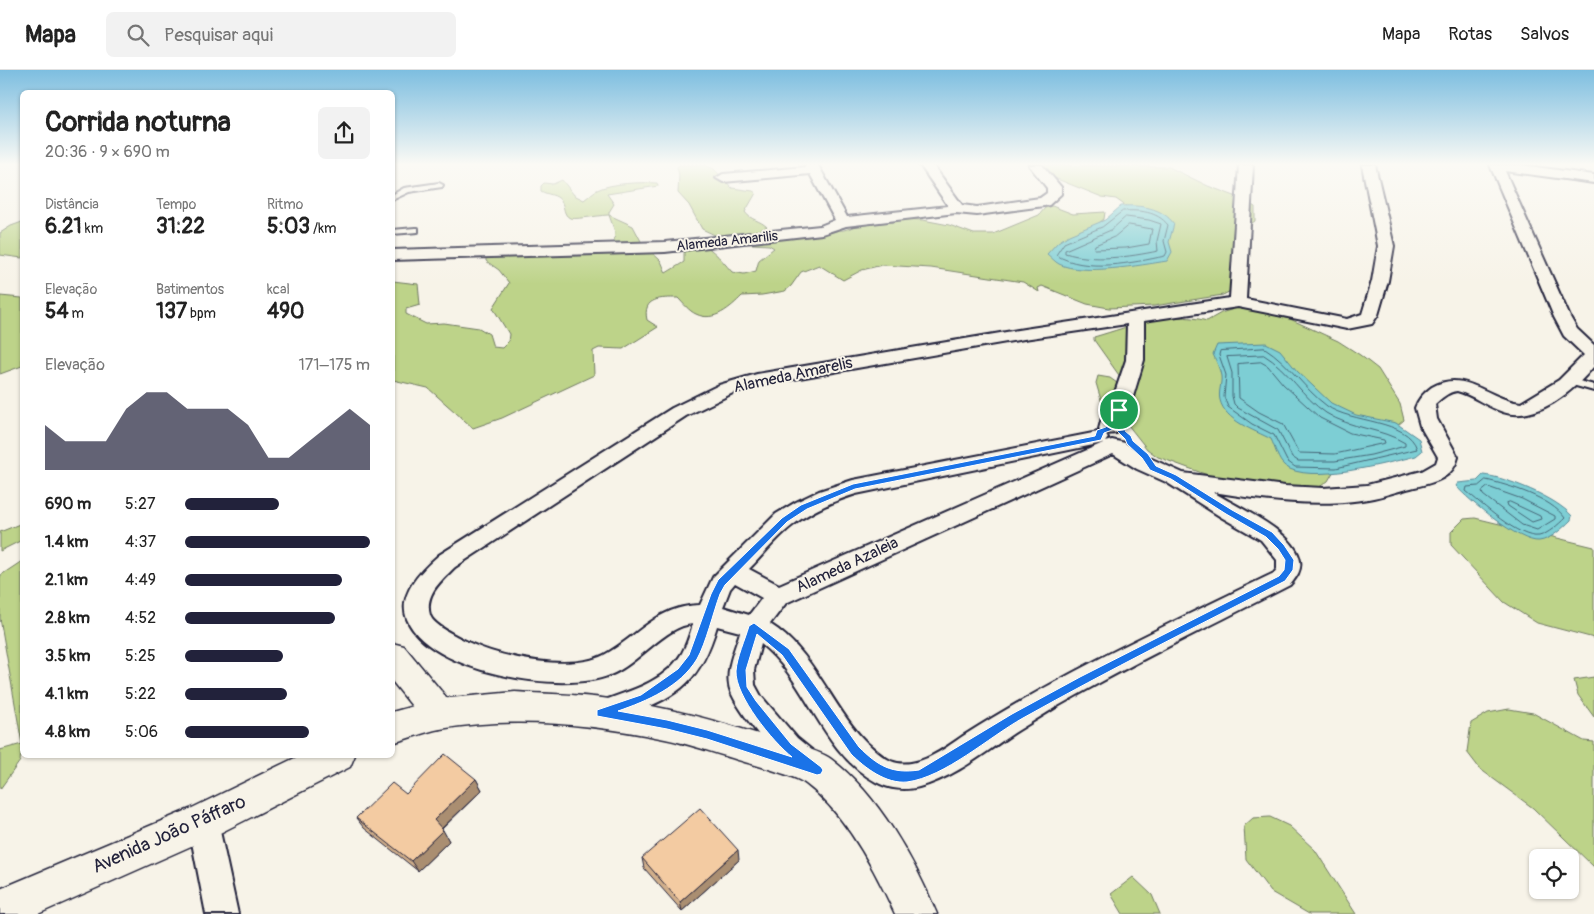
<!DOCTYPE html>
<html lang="pt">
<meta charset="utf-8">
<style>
body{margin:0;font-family:Pangolin,sans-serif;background:#f2f2f2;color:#222;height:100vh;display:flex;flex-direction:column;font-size:19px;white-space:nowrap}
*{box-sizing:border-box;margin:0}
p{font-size:16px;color:#767676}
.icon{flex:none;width:28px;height:28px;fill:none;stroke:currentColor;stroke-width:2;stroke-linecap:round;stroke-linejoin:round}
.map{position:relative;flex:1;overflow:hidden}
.panel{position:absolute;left:20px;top:20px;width:375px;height:668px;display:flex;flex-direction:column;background:#fff;border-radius:8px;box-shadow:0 1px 4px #0004}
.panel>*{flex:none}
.buttons{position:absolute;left:1529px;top:779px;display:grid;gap:10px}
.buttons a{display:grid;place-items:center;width:50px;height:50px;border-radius:8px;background:#fff;box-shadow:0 1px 4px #0004;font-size:25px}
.pin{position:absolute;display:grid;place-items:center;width:42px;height:42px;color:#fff;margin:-21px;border:2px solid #fff;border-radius:50%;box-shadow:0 1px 5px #0007}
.round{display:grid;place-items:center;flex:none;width:52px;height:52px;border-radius:8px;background:#f2f2f2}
.overview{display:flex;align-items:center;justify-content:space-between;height:85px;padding:0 25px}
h1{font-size:28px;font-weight:700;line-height:38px}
.metrics{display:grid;grid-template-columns:repeat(3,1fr);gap:8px;height:85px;padding:5px 25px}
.metrics div{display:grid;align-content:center}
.metrics b{font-size:21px;font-weight:700}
.metrics small{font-size:14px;font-weight:400}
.metrics p{font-size:14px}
.chart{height:140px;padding:10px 25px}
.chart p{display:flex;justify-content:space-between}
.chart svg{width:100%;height:90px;margin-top:5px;fill:#22223b;opacity:.7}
ul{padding:0 25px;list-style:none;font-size:16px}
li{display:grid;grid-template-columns:80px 60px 1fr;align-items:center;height:38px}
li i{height:12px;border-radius:6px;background:#22223b}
header{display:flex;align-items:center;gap:30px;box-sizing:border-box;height:70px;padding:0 25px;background:#fff;border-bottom:1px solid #e0e0e0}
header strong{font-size:24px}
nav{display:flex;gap:28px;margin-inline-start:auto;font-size:18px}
.search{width:350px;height:45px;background:#f2f2f2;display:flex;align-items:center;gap:12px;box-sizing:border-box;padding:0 18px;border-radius:8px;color:#767676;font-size:19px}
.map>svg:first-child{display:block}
.green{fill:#bdd389;stroke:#707a62}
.water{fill:#7dced4;stroke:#598997}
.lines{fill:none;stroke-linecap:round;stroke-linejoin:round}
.shore{stroke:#466778;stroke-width:1}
.lane-casing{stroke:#22223b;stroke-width:4}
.street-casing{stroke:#22223b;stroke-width:4}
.secondary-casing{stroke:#22223b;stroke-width:3}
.primary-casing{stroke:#22223b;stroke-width:3}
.lane{fill:#f7f3e8;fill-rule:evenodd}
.street{fill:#f7f3e8;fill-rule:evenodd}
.secondary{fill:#f7f3e8;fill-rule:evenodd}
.primary{fill:#f7f3e8;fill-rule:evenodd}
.wall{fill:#d1af8b;stroke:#22223b}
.shaded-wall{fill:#aa8e71;stroke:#22223b}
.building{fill:#f3cba2;stroke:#22223b}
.route{fill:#1a73e8;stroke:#fff;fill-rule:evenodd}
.labels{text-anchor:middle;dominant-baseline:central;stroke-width:4;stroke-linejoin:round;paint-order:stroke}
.far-street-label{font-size:14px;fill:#22223b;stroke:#f7f3e8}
.street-label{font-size:16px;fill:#22223b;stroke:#f7f3e8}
.near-street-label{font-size:19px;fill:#22223b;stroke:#f7f3e8}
</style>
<header>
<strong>Mapa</strong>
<div class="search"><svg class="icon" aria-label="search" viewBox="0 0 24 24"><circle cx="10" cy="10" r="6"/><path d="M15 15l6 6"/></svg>Pesquisar aqui</div>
<nav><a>Mapa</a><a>Rotas</a><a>Salvos</a></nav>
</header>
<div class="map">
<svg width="1594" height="844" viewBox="0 0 1594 844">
<rect width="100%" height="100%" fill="#f7f3e8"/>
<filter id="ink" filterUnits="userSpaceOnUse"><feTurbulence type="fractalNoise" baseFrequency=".02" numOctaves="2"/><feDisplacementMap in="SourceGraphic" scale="10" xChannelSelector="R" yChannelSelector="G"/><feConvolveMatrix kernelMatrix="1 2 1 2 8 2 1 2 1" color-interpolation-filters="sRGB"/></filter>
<g filter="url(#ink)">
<path class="green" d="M679,95h26l9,4 18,19 21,3 3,2 -11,19c5,8 15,8 22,15l-7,3 -28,4 -6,4 -7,-1 -17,-8 -13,-24 -11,-12 1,-18 -2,-8z
M1035,95l134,2 39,19 32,12 15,9v14l-3,2 -14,64 -15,8 -69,11 -45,2 -22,-4 -45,-18 -4,2 1,4 -16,-10 -92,-14 -49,-3 -20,5 -19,10 -24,-15 -18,7 -10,14 -6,5 -23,4 -20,1c-11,11 -28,27 -46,18 -7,-3 -13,-11 -18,-16 -17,0 -36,-1 -31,22l11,7 -35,22 -24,-1 -6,3 1,24 -92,43 -29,10 -45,-40 -35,-8v-99l25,3 2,21 -14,4v5l20,10 18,-1 35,5 10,6 4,13 9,1 6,-6 1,-8 -16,-26 16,-25 -10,-13 -13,-9v-4l132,-10 -4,-6 1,-9 -6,-17c-9,0 -34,5 -39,3 -7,-3 -5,-11 -9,-17 -4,-7 -14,-6 -20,-10v-5l3,-3 9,1 9,-4 12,15 10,5c4,-3 9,-8 13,-10 14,-7 44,-8 60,-7l1,3 -51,8 7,10 -5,8v3l24,11 9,17 19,18 5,12 18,-11v-9l6,-14c20,6 29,18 42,33l12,2 12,-3 3,-11 15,-12 -5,-3 -33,-2 46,-7 62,-6 13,-4 14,-8 52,2 26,5 25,9h19l46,-19 6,-7 7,-2 21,8 32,-2 -1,7 -37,28 63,-38 -14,-10 -14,-2 -60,-24z
M22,152v36l-22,-3v-22l11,-7z
M0,226l22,2v68l-22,8z
M1240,237l50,12 48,22 22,14 18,14 22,35 4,16 -13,11 -56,38 -7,12 -29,20 -64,-16 -77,-28 -11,-8 -19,-24 -24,-15 -8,-27 2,-7 12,2 7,5 4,-5 -27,-38v-3c38,-11 74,-27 113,-16l14,-8z
M1475,448l119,29v91l-57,-15 -33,-21 -53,-57v-13l13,-13z
M22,453v17l-22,11v-19z
M22,491v183l-2,17 -20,28v-39l22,-6 -22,-126v-40l1,-3z
M1594,607v40l-16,-22 -4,-15z
M1509,639l24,4 51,28 10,1v125l-61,-59 -53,-39 -13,-17 4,-29 17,-10z
M1270,747l19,9 26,24 41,64h-47l-38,-22 -25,-33 -2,-33 9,-8z
M1133,807l19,18 8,19h-37l-12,-20z"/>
<path class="water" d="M1121,136c19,-1 41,1 53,18l-5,18 3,10 -5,9c-26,4 -84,15 -108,3 -4,-2 -8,-7 -12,-10l11,-12 11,-7 36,-15z
M1266,273l14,7 17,21 34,32 25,12 40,8 23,16 3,12 -6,5c-28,7 -108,29 -131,10 -7,-5 -10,-19 -14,-27 -17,-9 -46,-18 -51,-39 -2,-8 2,-16 1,-24 -1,-7 -5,-15 -8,-22l4,-9z
M1483,405c23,2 74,23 89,41l-1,4c-8,8 -21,20 -32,21 -19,2 -71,-41 -83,-55l2,-3 19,-2z"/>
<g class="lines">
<path class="shore" d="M1123,141c16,-1 34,0 45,14l-4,16 3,11 -2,4c-33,7 -79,17 -109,-1l8,-12 38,-16z
M1126,147l23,3 12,4 -4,17 1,10c-29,6 -64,11 -93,2v-3l46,-20z
M1129,155l23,4 -3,15 -23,4 -32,1 1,-4 19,-8z
M1265,278c24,15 39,41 62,58 23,17 81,13 90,43l-81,19 -41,-1 -8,-6 -13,-26 -22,-11 -24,-17 -4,-10 2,-22 -7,-20 1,-4z
M1264,285c25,15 38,42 62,58 25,16 55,15 79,30v3l-34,9 -36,6h-37l-6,-4 -14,-27 -40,-22 -4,-4 -2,-8v-23l-5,-16z
M1261,292l7,4 15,18 37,34 30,15 34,7 1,3 -50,11 -36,-1 -16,-29 -24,-12 -20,-14 -1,-34z
M1486,410c23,5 65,18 79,38 -6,6 -17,16 -26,18 -20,3 -58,-33 -73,-45l1,-4 11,-1z
M1488,417l34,12 33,17v3l-18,11 -15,-5 -39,-30 -1,-3z
M1510,432l30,14 1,3 -9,3 -24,-16 -1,-3z"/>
<g class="lane-casing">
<path id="lane" d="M439,113l4,2 -1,2 -33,5 -17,8v-5l12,-7z
M415,158h3v4l-26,2v-4z
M1568,308l26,7v6l-29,-8 -2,-2 2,-2z"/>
</g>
<g class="street-casing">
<path id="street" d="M805,95h13l29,52 101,-11 -28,-41h13l29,40 15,2 63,-9 7,-5v-5l-18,-23h13l19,22v7l-12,11 -5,1 -67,9 -21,-2 -110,13 -24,8 -157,18 -273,8v-10l273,-8 155,-16 15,-6 -25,-46 -87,8 -7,-4 7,-4 82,-7z
M1239,95h14l-7,134 101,20 15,-5 10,-33 6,-35 -16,-81h13l19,81 -6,35 -10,34 -6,9 -25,5 -109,-22 -94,14v39l-15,50 -7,7 -6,16 -10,1 2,4 -3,4 7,-2 13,3 27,16 31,14 102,13 38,2 44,-3 55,-14 14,-8 2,-6 -18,-31 -5,-18c3,-9 10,-16 17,-21 33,-19 57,13 89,16l38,-23 25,-25 -20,-19 -10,-19 -64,-152h31l73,10v8l-89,-12 65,146 7,12 17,16v21c-20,25 -58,57 -91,46 -16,-5 -30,-17 -46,-21 -9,1 -15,7 -22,13l2,15 21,38c-5,23 -27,26 -47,31 -17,4 -32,10 -49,12 -49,7 -100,0 -149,-8 24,15 83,40 87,69 2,9 -4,17 -10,24 -78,40 -158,78 -234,122 -14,9 -28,17 -42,26 -30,20 -59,44 -95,54 -14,4 -30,2 -43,-5 -56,-31 -68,-101 -115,-138l-7,26 1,15 6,11 36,42 16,13 4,9 -4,9 -10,4c-10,-4 -18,-10 -26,-17 -12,-13 -46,-54 -48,-71 -3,-18 6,-36 11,-53l-23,-6c-16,53 -35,69 -87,88 -13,5 -23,11 -36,6l-4,-8 4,-8c31,-12 70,-20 88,-51 5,-9 8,-19 11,-29 -27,1 -56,41 -83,51 -48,20 -182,-3 -203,-56 -10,-25 15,-49 32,-64l233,-147 47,-23 38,-11 267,-45 206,-31zM1127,254l-1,36 -16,47 -7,7 -4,15 2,3h-3l-245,48 -34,11 -23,11 -20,12 -63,63 -13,28c-44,1 -62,32 -96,50 -33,17 -102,3 -134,-12 -10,-5 -37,-17 -40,-28 -6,-21 12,-35 25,-48l231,-151 47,-23 26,-8 265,-46zM1103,373l-324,142 -30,-16c14,-14 28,-32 44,-44 19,-15 41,-24 63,-31zM1113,384l24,15 29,13 55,35 40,23 16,20v9l-3,4c-105,51 -212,100 -311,163 -19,13 -47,35 -72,25 -9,-4 -16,-11 -24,-18 -36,-36 -53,-92 -97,-119l16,-21zM735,513l27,15 -13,17 -26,-8 7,-18z
M203,738l10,4 5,10 20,92h-32l-18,-92 5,-10z"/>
</g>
<g class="secondary-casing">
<path id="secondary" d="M392,573l12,3 47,57 5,11 -5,11 -12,4 -12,-4 -35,-44z"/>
</g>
<g class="primary-casing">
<path id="primary" d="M515,622c29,2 58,2 87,6 60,7 119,24 176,42 15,5 41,10 53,19 47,35 84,102 106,155h-42c-20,-44 -50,-101 -89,-130 -11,-9 -56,-20 -71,-25 -23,-7 -46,-15 -70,-20 -72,-15 -152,-23 -225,-10 -16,3 -32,10 -48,14v-31l47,-13z
M301,685h54l-5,12 -134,68 -178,79h-38v-25l190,-80z"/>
</g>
<use href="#lane" class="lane"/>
<use href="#street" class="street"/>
<use href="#secondary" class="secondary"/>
<use href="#primary" class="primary"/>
</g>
<path class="wall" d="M476,709l6,11 -40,39 7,12 -31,30 -54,-43 -8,-10 50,-24z
M642,788l97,2 -57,51 -38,-43z"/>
<path class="shaded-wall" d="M476,709l6,11 -42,40 -6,-10z
M443,760l6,11 -31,30 -7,-10z
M738,780l1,10 -57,51 -2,-9z"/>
<path class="building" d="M445,684l31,25 -42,41 9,10 -32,31 -55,-43 36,-35 14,11z
M700,738l38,42 -58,52 -38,-44z"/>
</g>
<linearGradient id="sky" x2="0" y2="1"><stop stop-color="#7dbee0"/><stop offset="0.44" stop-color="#fbfaf5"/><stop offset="1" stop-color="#fbfaf5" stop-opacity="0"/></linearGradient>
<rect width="1594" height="214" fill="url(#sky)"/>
<path class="route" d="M1119,338h3l6,10 -3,13 6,5 2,5 15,13 8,12 20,9 56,35 40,22 12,13 10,15 -1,10 -8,11c-88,45 -176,89 -262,137 -34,19 -78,59 -116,64 -21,2 -42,-14 -56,-28l-69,-99 -25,-21 -11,36 1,17 9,14 35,43 30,23 2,3 -2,4 -4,1 -110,-36 -40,-10 -70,-13v-6l44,-15 37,-26 11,-14 22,-61 7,-14 64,-62 19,-13 52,-21 242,-48 2,-6 9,-3 4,-15zM1118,344l3,4 -4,13 8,8 2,5 15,14 8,12 21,9 55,35 40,23 12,12 7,11 -1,10 -5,6 -199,101 -68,37 -93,56c-27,4 -41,-4 -60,-23l-70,-98 -35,-26 -5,3c-4,14 -12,31 -13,45 -1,25 37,71 56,86l-85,-27 -40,-10 -49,-9c29,-10 62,-24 79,-52 9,-16 16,-46 23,-65l5,-9 62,-63 20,-13 48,-20 246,-49 3,-7 8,-3z"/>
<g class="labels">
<g class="far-street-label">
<text transform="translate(727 171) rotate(-6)">Alameda Amarilis</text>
</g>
<g class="street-label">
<text transform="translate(793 305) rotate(-12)">Alameda Amarelis</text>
<text transform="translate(847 495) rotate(-25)">Alameda Azaleia</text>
</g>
<g class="near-street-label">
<text transform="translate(169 764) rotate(-24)">Avenida João Páffaro</text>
</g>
</g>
</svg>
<div class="buttons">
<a><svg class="icon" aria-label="locate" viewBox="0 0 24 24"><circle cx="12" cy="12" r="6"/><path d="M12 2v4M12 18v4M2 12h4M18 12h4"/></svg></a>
</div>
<div class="pin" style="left:1119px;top:340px;background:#1e9e55"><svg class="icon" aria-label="arrive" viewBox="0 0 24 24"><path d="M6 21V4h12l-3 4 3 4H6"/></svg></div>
<section class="panel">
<div class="overview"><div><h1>Corrida noturna</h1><p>20:36 · 9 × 690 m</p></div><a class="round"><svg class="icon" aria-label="share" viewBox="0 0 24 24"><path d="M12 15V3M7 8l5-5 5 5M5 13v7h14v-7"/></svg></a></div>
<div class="metrics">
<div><p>Distância</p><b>6.21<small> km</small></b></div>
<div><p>Tempo</p><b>31:22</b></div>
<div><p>Ritmo</p><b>5:03<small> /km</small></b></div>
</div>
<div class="metrics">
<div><p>Elevação</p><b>54<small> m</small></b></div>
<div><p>Batimentos</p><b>137<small> bpm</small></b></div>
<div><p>kcal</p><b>490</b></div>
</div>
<div class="chart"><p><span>Elevação</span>171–175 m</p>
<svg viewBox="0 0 160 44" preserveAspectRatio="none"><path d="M0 44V22L10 30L20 30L30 30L40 14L50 6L60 6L70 14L80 14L90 14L100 22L110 38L120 38L130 30L140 22L150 14L160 22V44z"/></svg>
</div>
<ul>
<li><b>690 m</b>5:27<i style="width:51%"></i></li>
<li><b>1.4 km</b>4:37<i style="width:100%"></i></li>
<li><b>2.1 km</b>4:49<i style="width:85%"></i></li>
<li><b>2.8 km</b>4:52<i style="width:81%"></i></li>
<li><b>3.5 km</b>5:25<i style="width:53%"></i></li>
<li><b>4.1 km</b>5:22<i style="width:55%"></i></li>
<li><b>4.8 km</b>5:06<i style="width:67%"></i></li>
</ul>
</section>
</div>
